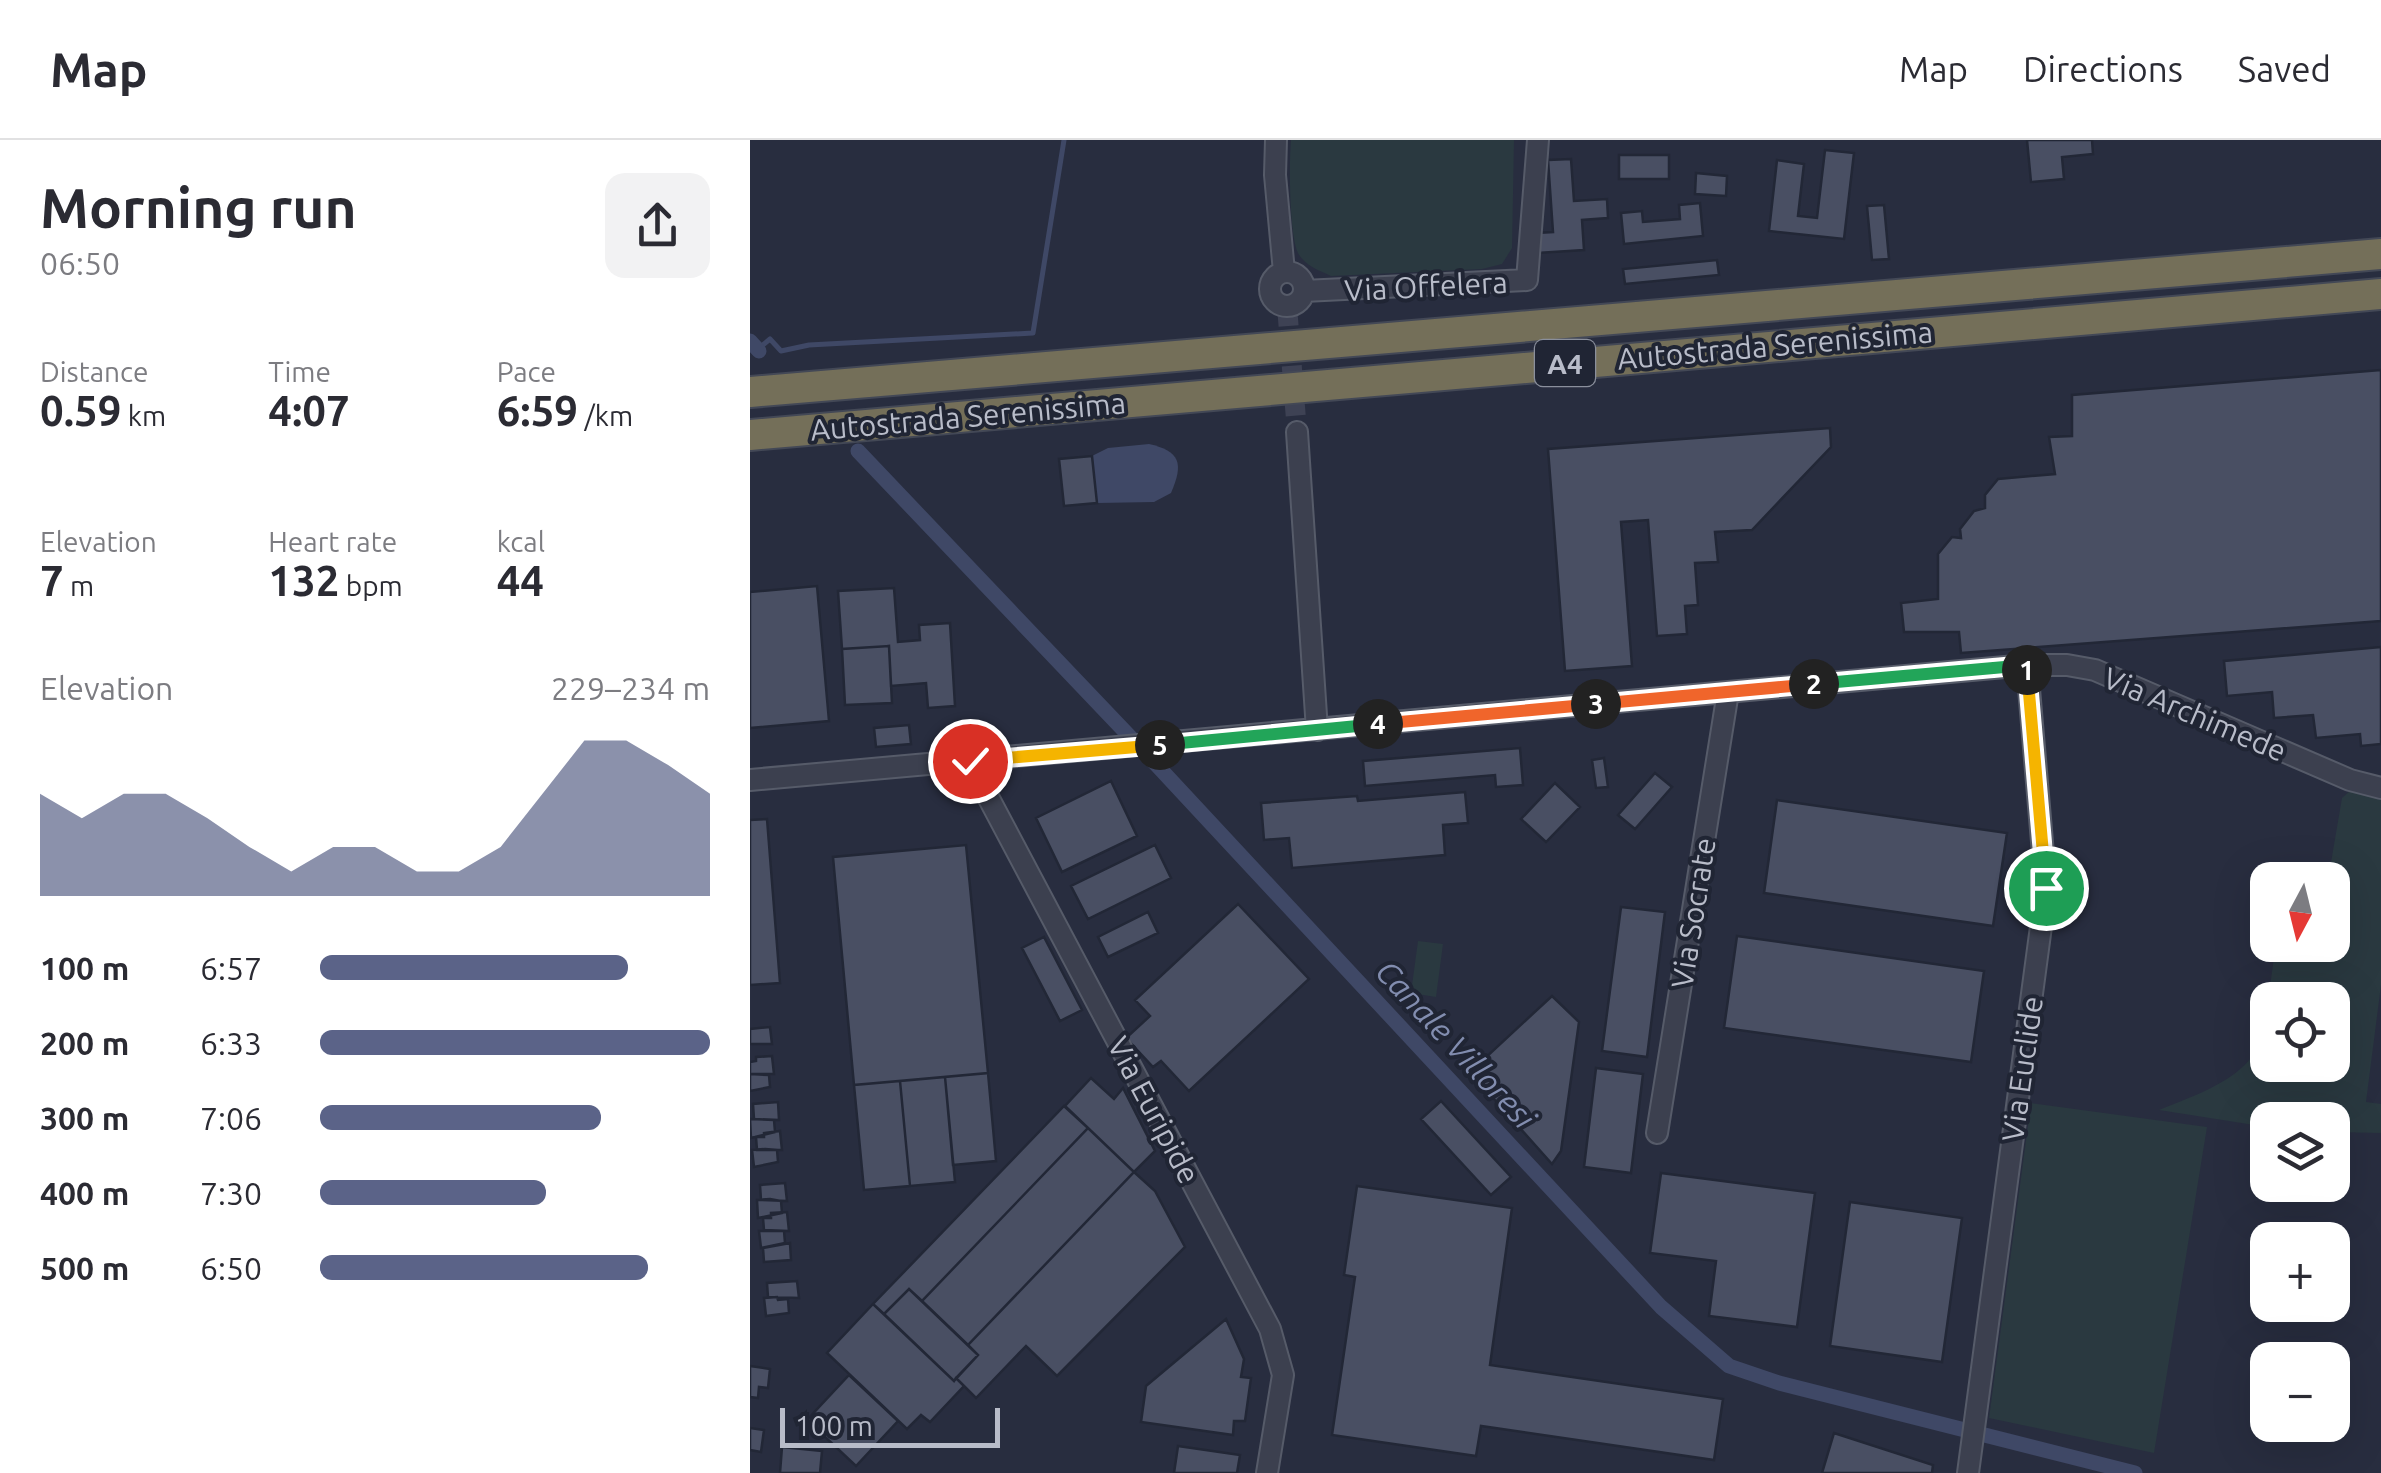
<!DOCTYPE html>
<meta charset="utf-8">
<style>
body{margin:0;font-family:Ubuntu,sans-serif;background:#f2f2f3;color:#2b2b33;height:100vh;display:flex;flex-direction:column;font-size:38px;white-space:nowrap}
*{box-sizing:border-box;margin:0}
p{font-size:32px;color:#7c7c81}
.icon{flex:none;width:55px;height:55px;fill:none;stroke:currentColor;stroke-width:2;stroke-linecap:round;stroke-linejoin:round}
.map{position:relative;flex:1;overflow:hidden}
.side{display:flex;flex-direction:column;background:#fff;width:750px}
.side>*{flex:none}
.needle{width:65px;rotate:187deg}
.tools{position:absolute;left:1500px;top:722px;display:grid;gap:20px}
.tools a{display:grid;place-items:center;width:100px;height:100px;border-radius:20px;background:#fff;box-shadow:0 10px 40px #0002;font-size:50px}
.scale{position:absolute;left:30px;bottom:25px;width:220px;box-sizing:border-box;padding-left:10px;border:5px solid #b8bcc9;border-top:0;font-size:28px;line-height:35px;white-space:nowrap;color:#b8bcc9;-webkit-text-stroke:8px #202534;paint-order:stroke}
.pin{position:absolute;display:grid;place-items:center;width:85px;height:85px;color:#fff;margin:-42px;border:5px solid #fff;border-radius:50%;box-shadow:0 2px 10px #0007}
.km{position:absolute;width:50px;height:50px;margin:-25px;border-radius:50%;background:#222;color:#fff;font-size:28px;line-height:50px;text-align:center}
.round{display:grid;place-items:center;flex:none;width:105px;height:105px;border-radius:20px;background:#f2f2f3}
.summary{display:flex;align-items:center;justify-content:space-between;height:170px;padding:0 40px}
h1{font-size:55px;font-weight:600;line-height:75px}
.figures{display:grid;grid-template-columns:repeat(3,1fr);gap:15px;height:170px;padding:10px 40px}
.figures div{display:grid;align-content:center}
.figures b{font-size:42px;font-weight:600}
.figures small{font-size:28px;font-weight:400}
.figures p{font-size:28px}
.chart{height:280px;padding:20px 40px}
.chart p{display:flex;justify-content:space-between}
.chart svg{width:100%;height:180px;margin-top:10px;fill:#5b6388;opacity:.7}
ul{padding:0 40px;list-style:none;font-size:32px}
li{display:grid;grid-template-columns:160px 120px 1fr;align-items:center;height:75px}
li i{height:25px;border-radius:12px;background:#5b6388}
header{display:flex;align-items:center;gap:60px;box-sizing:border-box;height:140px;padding:0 50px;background:#fff;border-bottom:2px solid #e1e1e2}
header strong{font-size:48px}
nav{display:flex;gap:55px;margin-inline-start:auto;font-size:35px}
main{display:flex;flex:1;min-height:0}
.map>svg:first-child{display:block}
.green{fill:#2a3940;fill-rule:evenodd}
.water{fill:#3f4866}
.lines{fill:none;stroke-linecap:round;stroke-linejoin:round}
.stream{stroke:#3f4866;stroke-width:5}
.canal{stroke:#3f4866;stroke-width:15}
.building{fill:#494f63;stroke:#222736;stroke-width:2.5}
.minor-tunnel{stroke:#3e4254;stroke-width:20;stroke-dasharray:20 10;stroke-linecap:butt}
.minor-casing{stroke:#565b69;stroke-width:24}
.highway-casing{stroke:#434856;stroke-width:34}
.minor{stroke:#3c404f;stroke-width:20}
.highway{stroke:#746f59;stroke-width:30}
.split-1-casing{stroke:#fff;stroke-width:20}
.split-2-casing{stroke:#fff;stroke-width:20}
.split-3-casing{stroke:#fff;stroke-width:20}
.split-4-casing{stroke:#fff;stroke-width:20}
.split-5-casing{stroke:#fff;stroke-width:20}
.split-6-casing{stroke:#fff;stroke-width:20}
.split-1{stroke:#f5b400;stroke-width:12}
.split-2{stroke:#22a559;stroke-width:12}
.split-3{stroke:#f0652b;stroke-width:12}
.split-4{stroke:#f0652b;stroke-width:12}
.split-5{stroke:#22a559;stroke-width:12}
.split-6{stroke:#f5b400;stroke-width:12}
.labels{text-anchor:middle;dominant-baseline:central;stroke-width:8;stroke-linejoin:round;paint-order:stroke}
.shield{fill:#202534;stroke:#8a8f9c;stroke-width:2.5}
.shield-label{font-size:28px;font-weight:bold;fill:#b8bcc9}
.street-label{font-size:30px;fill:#b8bcc9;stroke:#202534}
.water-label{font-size:32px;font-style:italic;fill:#828daf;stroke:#202534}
</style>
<header>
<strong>Map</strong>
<nav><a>Map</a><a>Directions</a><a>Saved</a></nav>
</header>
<main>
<section class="side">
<div class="summary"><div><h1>Morning run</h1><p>06:50</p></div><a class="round"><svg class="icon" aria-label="share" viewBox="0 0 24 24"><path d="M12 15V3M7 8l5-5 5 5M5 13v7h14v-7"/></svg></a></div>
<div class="figures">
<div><p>Distance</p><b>0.59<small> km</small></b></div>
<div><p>Time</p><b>4:07</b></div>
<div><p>Pace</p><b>6:59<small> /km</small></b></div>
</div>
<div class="figures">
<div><p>Elevation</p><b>7<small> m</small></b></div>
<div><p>Heart rate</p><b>132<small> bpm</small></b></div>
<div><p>kcal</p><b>44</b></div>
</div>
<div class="chart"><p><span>Elevation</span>229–234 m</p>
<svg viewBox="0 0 160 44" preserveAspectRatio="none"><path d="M0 44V19L10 25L20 19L30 19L40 25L50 32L60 38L70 32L80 32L90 38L100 38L110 32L120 19L130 6L140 6L150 12L160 19V44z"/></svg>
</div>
<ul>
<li><b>100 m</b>6:57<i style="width:79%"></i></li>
<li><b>200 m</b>6:33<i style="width:100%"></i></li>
<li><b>300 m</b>7:06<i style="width:72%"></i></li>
<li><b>400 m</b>7:30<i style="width:58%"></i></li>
<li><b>500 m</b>6:50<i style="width:84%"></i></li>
</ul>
</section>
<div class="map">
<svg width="1631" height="1333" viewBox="0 0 1631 1333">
<rect width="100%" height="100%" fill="#282d3f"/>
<path class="green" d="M541,0h223l-2,108 -10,16 -20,5 -151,7c-11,-5 -27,-11 -33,-23 -9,-20 -9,-90 -7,-113z
M1601,650l30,4v191l-15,117 15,2v29l-48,-1 -1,-12h-64l-1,7 -108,-17c32,-13 75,-27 95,-56 11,-15 18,-87 22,-109h56v-65h-4l14,-82zM1518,860h64v65h-64z
M668,801l25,3 -7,53 -25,-4z
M1281,963l176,24 -53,326 -165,-35z"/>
<path class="water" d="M399,304c31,7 35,19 22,49l-17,9 -57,1 -5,-47 16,-8z"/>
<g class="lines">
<path class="stream" d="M8,209l12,-10 11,12 28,-6 224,-12 31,-193"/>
<path class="canal" d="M0,201l9,10
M108,311l295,310 508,546 68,59 50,17 356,90"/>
</g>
<path class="building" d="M1277,0h65l1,14 -31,3 2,22 -33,3z
M1075,10l29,3 -10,86 -75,-8 8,-71 27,4 -6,52 19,2z
M869,15h50v24h-50z
M821,19l3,42 33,-2 1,19 -26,2 2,30 -47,3 -1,-20 17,-1 -5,-72z
M946,33l31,3 -1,20 -31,-2z
M950,63l3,33 -79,8 -3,-31 21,-2 1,11 37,-3 -1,-14z
M1134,65l5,54 -17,1 -5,-54z
M967,120l2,15 -94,9 -2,-15z
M1631,230v251l-420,32 -2,-21h-55l-3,-29 37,-4v-45l14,-17 9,1 -1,-9 14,-18 11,-3v-13l13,-16 57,-5 -6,-37 23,-1v-41z
M1080,288l1,19 -79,83 -37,2 3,30 -23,1 3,42 -13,1 2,28 -30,2 -9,-116 -27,2 11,144 -67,5 -17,-222z
M342,316l5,47 -33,3 -5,-47z
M67,446l12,135 -79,7v-136z
M144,448l4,54 22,-2 -1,-15 31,-2 5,83 -27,2 -2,-25 -35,3 -2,-40 -47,3 -4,-58z
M139,506l3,57 -47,2 -3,-56z
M1631,507v97l-20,2 -1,-12 -44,4 -3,-23 -39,3 -2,-26 -45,4 -3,-35z
M159,585l2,19 -35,3 -2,-19z
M770,608l3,37 -27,2 -1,-12 -130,11 -2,-25z
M854,618l4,29 -12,1 -4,-28z
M905,633l17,14 -37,42 -17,-14z
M361,641l26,55 -75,36 -26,-54z
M805,643l25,24 -34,35 -25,-23z
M715,652l3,31 -25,2 2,30 -153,13 -3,-30 -25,2 -3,-37 96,-7 1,5z
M1027,660l230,33 -14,93 -229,-33z
M17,679l13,164 -30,2v-165z
M216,705l22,228 -134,12 -21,-228z
M405,705l16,33 -83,41 -17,-33z
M488,764l71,75 -120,112 -28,-30 -8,6 -27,-29 24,-22 -15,-16z
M871,767l44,5 -18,145 -45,-6z
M398,772l10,21 -50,24 -10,-20z
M987,796l247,35 -13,91 -247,-34z
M294,797l38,73 -22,11 -38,-73z
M802,856l27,26 -18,129 -9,13 -82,-92z
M20,887l2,17h-22v-15z
M22,916l2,18h-24v-12l6,-1v-4z
M846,928l47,6 -12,99 -47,-6z
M238,933l8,88 -43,4 -8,-88z
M0,934l19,1 1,12 -20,4z
M195,937l10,105 -45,4 -10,-105z
M341,938l23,21 9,-11 32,63 -21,21 -69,-66z
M150,941l10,105 -46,4 -10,-105z
M691,961l70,76 -20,18 -70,-76z
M28,962l1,18 -25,-1 -1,-15z
M314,966l24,22 -166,173 -13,-12 -25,25 -11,-10z
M0,979l24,1 1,12 -24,6z
M338,988l46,44 -166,173 -46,-44z
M30,991l2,19h-25l-1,-13h8v-4z
M15,1009l12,1 1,12 -24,5 -2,-17z
M384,1032l21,19 30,56 -128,129 -31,-30 -50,52 -20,-20 22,-23 -10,-10z
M911,1033l154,20 -18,134 -88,-11 7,-55 -66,-8z
M35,1043l2,18 -26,-1 -1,-15z
M607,1046l155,22 -22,157 233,34 -9,61 -233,-34 -5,30 -144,-21 23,-158 -11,-2z
M20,1059l11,2 1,12 -24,5 -1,-18z
M1100,1062l112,16 -20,144 -112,-16z
M37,1072l2,19 -25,-1 -1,-12h8v-5z
M9,1091h25l1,12 -24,5z
M40,1103l1,17 -27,2 -1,-14z
M47,1141l2,17 -31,-1 -1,-14z
M159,1149l69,66 -24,26 -70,-67z
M27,1157l1,3 10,-1 1,14 -23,3 -2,-18z
M123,1164l81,77 2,-3 8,8 -34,36 -9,-7 -14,14 -80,-76z
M476,1179l18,40 -3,18 10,1 -6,43h-11l-1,14 -92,-13 5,-36z
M0,1226l20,3 -2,19 -9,-1 -1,11 -8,-1z
M99,1235l49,46 -42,45 -49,-46z
M0,1288l14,2 -3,22 -11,-2z
M1084,1293l99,32 -1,8h-110z
M428,1306l62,9 -3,18h-63z
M32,1307l40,4 -2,22h-40z"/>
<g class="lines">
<path class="minor-tunnel" d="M537,166l10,126"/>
<g class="minor-casing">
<path id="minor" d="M526,0l-1,35 9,97
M520 149a17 17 0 1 1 34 0a17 17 0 1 1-34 0Z
M554,151l223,-11 11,-140
M547,292l20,298
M219,621l301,568 13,46 -16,98
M0,640l1277,-115h40l28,5 255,110 31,8
M907,993l71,-441
M1218,1333l78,-584 -19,-224"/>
</g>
<g class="highway-casing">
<path id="highway" d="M0,252l1631,-138
M0,295l1631,-141"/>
</g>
<use href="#minor" class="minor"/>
<use href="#highway" class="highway"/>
</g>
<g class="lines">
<g class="split-1-casing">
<path id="split-1" d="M1277,530l19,218"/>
</g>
<g class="split-2-casing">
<path id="split-2" d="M1064,544l213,-19v5"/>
</g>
<g class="split-3-casing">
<path id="split-3" d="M846,564l218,-20"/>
</g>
<g class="split-4-casing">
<path id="split-4" d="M628,584l218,-20"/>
</g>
<g class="split-5-casing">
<path id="split-5" d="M410,605l218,-21"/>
</g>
<g class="split-6-casing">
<path id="split-6" d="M220,621l190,-16"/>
</g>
<use href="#split-1" class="split-1"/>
<use href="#split-2" class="split-2"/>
<use href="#split-3" class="split-3"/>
<use href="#split-4" class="split-4"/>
<use href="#split-5" class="split-5"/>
<use href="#split-6" class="split-6"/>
</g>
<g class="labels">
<rect class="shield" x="785" y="200" width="60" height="46" rx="8"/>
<g class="shield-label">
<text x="815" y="223">A4</text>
</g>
<g class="street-label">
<text transform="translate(676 146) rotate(-3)">Via Offelera</text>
<text transform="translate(1025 205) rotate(-5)">Autostrada Serenissima</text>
<text transform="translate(218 276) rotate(-5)">Autostrada Serenissima</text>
<text transform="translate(1445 574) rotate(23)">Via Archimede</text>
<text transform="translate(943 773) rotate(-81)">Via Socrate</text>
<text transform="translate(1272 929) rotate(-82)">Via Euclide</text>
<text transform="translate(404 970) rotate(62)">Via Euripide</text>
</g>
<g class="water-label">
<text transform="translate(706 904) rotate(47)">Canale Villoresi</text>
</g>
</g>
</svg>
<div class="tools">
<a><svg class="needle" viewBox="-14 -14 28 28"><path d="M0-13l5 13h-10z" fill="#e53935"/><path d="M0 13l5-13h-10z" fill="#7c7c81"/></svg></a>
<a><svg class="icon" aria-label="locate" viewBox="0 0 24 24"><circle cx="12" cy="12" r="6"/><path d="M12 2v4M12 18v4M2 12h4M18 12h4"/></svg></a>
<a><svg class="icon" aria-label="layers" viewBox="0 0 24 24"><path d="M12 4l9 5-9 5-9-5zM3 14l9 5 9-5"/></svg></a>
<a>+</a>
<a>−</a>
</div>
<div class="scale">100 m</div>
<div class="pin" style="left:1296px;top:748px;background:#1e9e55"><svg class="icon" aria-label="arrive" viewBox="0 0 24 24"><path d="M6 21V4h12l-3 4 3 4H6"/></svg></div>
<div class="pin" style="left:220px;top:621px;background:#d93025"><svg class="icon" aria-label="check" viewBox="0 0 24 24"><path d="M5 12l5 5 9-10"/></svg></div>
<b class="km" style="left:1277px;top:530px">1</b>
<b class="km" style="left:1064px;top:544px">2</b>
<b class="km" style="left:846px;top:564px">3</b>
<b class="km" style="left:628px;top:584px">4</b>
<b class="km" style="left:410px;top:605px">5</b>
</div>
</main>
